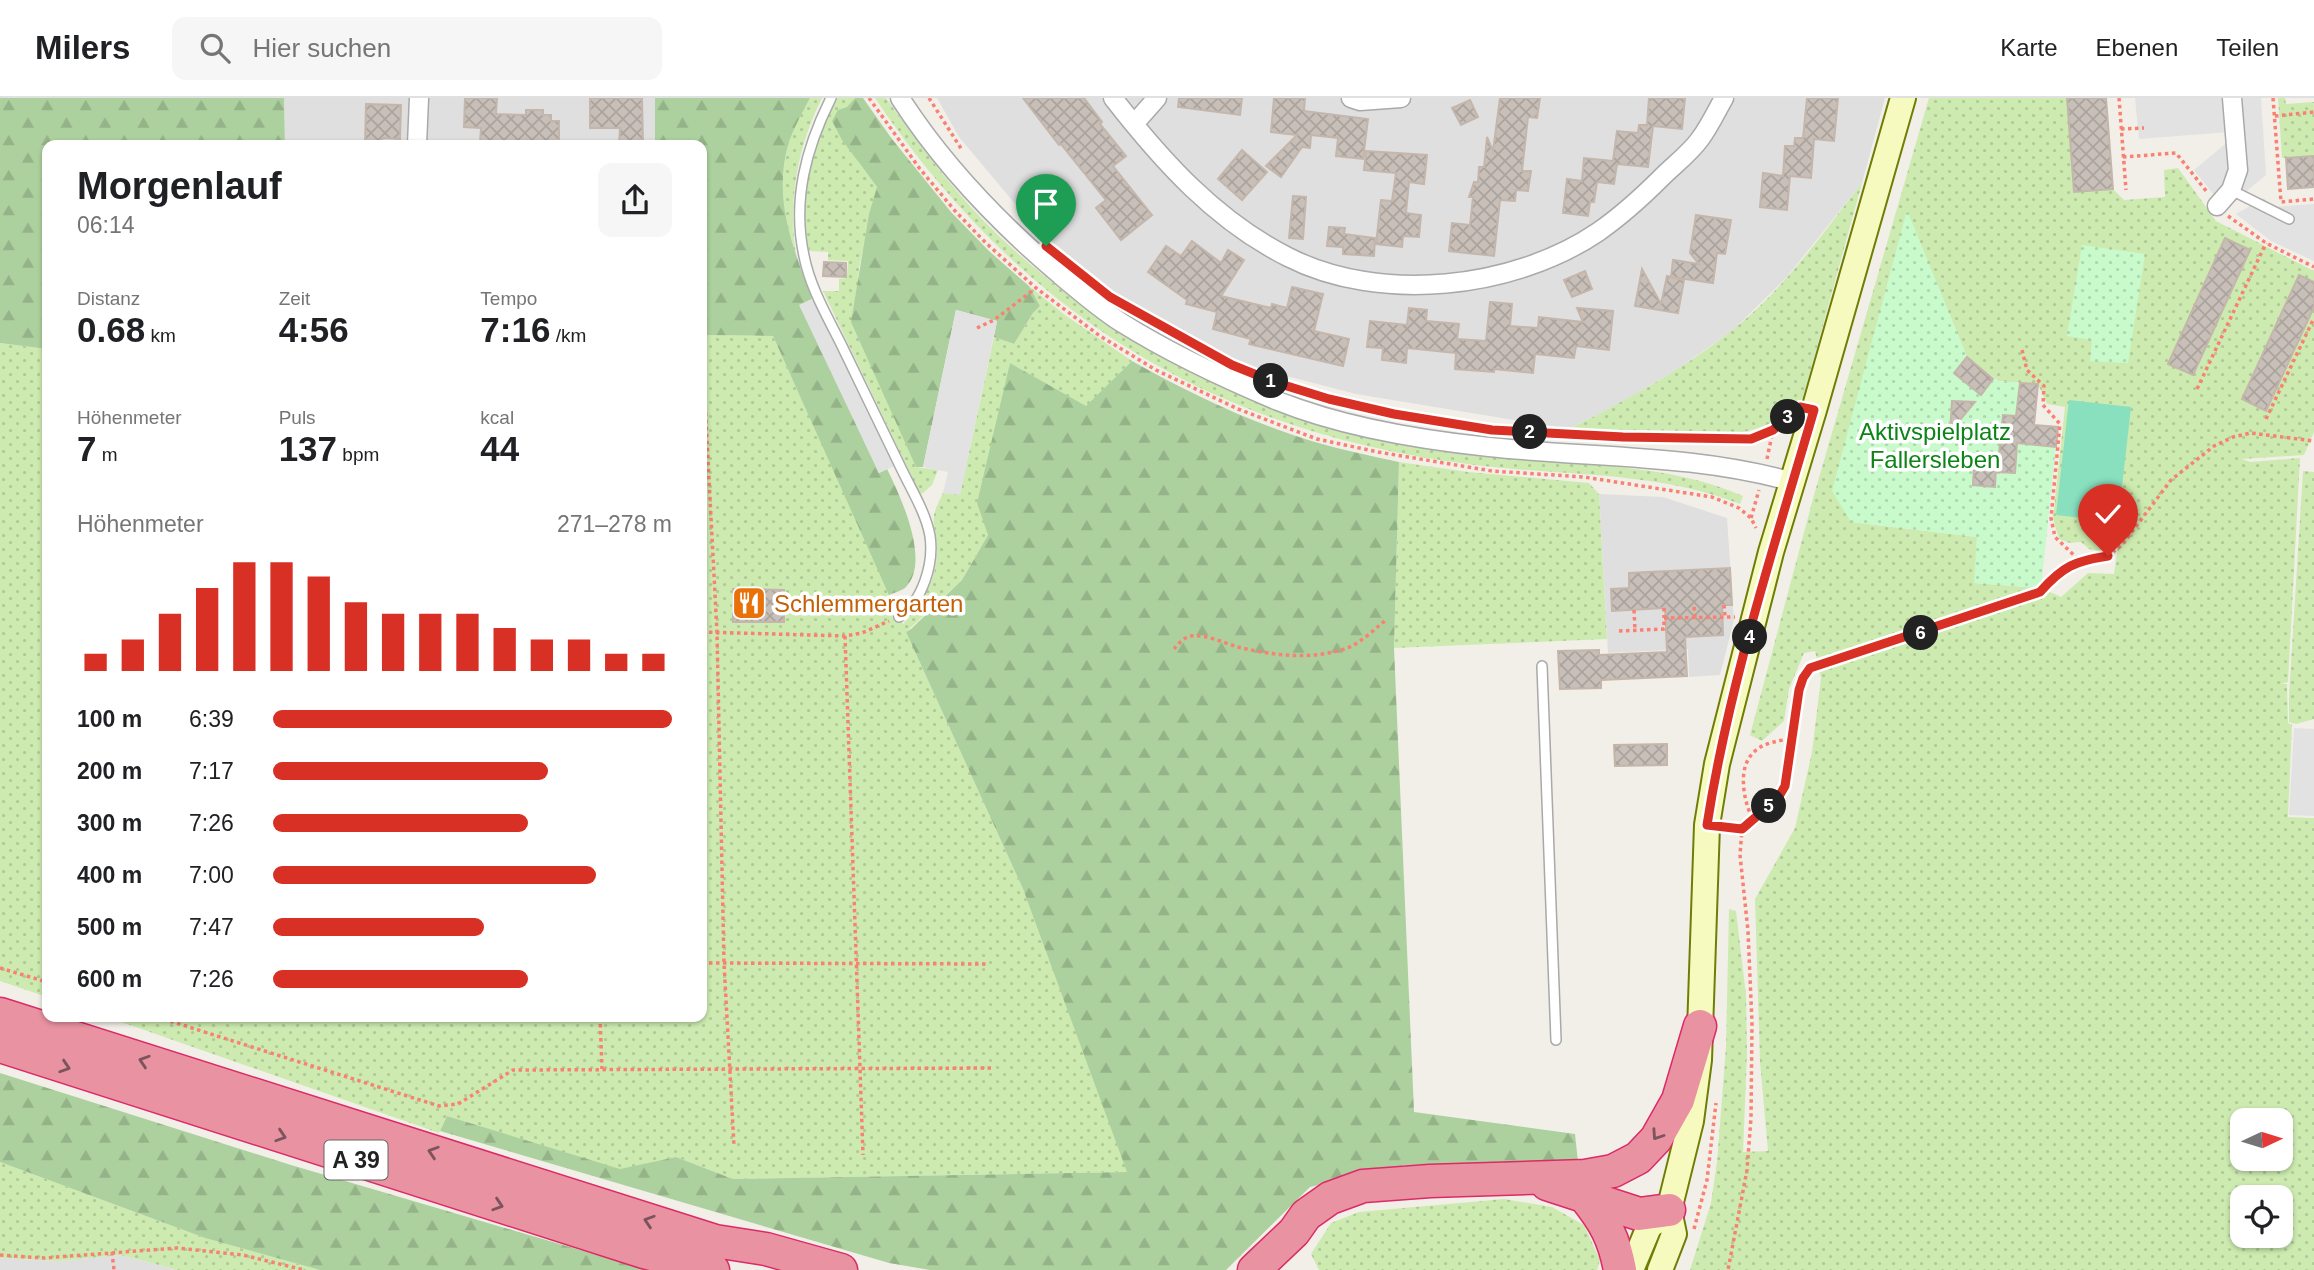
<!DOCTYPE html>
<html lang="de">
<meta charset="utf-8">
<style>
body{margin:0;font-family:Arial,sans-serif;background:#f6f6f6;color:#202124;height:100vh;display:flex;flex-direction:column;font-size:26px;white-space:nowrap}
*{box-sizing:border-box;margin:0}
p{font-size:23px;color:#757577}
.icon{flex:none;width:38px;height:38px;fill:none;stroke:currentColor;stroke-width:2;stroke-linecap:round;stroke-linejoin:round}
.map{position:relative;flex:1;overflow:hidden}
.panel{position:absolute;left:42px;top:42px;width:665px;height:882px;display:flex;flex-direction:column;background:#fff;border-radius:14px;box-shadow:0 2px 5px #0004}
.panel>*{flex:none}
.needle{width:46px;rotate:86deg}
.tools{position:absolute;left:2230px;top:1010px;display:grid;gap:14px}
.tools a{display:grid;place-items:center;width:63px;height:63px;border-radius:14px;background:#fff;box-shadow:0 2px 5px #0004;font-size:35px}
.pin{position:absolute;display:grid;place-items:center;width:60px;height:60px;color:#fff;margin:-72px -30px;border-radius:50% 50% 50% 0;rotate:-45deg;box-shadow:0 0 7px #0007}
.pin .icon{rotate:45deg}
.km{position:absolute;width:35px;height:35px;margin:-18px;border-radius:50%;background:#222;color:#fff;font-size:19px;line-height:35px;text-align:center}
.round{display:grid;place-items:center;flex:none;width:74px;height:74px;border-radius:14px;background:#f6f6f6}
.headline{display:flex;align-items:center;justify-content:space-between;height:119px;padding:0 35px}
h1{font-size:38px;font-weight:800;line-height:52px}
.stats{display:grid;grid-template-columns:repeat(3,1fr);gap:10px;height:119px;padding:7px 35px}
.stats div{display:grid;align-content:center}
.stats b{font-size:35px;font-weight:800}
.stats small{font-size:19px;font-weight:400}
.stats p{font-size:19px}
.chart{height:196px;padding:14px 35px}
.chart p{display:flex;justify-content:space-between}
.chart svg{width:100%;height:126px;margin-top:7px;stroke:#d93025;stroke-width:6}
ul{padding:0 35px;list-style:none;font-size:23px}
li{display:grid;grid-template-columns:112px 84px 1fr;align-items:center;height:52px}
li i{height:18px;border-radius:9px;background:#d93025}
header{display:flex;align-items:center;gap:42px;box-sizing:border-box;height:98px;padding:0 35px;background:#fff;border-bottom:2px solid #e0e0e0}
header strong{font-size:33px}
nav{display:flex;gap:38px;margin-inline-start:auto;font-size:24px}
.search{width:490px;height:63px;background:#f6f6f6;display:flex;align-items:center;gap:18px;box-sizing:border-box;padding:0 24px;border-radius:14px;color:#757577;font-size:26px}
.map>svg:first-child{display:block}
.residential{fill:#e0dfdf}
.grass{fill:url(#grass-dots);fill-rule:evenodd}
.forest{fill:url(#forest-firs)}
.park{fill:url(#park-dots)}
.pitch{fill:#88e0be}
.parking{fill:#e2e2e2}
.building{fill:url(#building-cross-hatch);stroke:#c4b6ab;stroke-width:2}
.lines{fill:none;stroke-linecap:round;stroke-linejoin:round}
.lane-casing{stroke:#a9a9a9;stroke-width:12}
.street-casing{stroke:#a9a9a9;stroke-width:21}
.secondary-casing{stroke:#707d05;stroke-width:28}
.highway-casing{stroke:#dc2a67;stroke-width:35}
.path{stroke:#fa8072;stroke-width:3.5;stroke-dasharray:3.5 3.5;stroke-linecap:butt}
.lane{stroke:#fff;stroke-width:9}
.street{stroke:#fff;stroke-width:18}
.secondary{stroke:#f7fabf;stroke-width:24}
.highway{stroke:#e892a2;stroke-width:32}
.oneway{stroke:#7b545c}
.route-casing{stroke:#fff;stroke-width:14}
.route{stroke:#d93025;stroke-width:9}
.labels{text-anchor:middle;dominant-baseline:central;stroke-width:7;stroke-linejoin:round;paint-order:stroke}
.shield{fill:#fff;stroke:#646464;stroke-width:2}
.shield-label{font-size:23px;font-weight:bold;fill:#222}
.park-label{font-size:24px;fill:#0c8416;stroke:#fff}
.food-label{font-size:24px;fill:#c56008;stroke:#fff;text-anchor:start}
</style>
<header>
<strong>Milers</strong>
<div class="search"><svg class="icon" aria-label="search" viewBox="0 0 24 24"><circle cx="10" cy="10" r="6"/><path d="M15 15l6 6"/></svg>Hier suchen</div>
<nav><a>Karte</a><a>Ebenen</a><a>Teilen</a></nav>
</header>
<div class="map">
<svg width="2314" height="1172" viewBox="0 0 2314 1172">
<defs>
<pattern id="grass-dots" width="8" height="8" patternUnits="userSpaceOnUse" patternTransform="scale(1.75)"><rect width="8" height="8" fill="#cdebb0"/><path d="M2 2h.1M6 6h.1" fill="none" stroke="#b0c997" stroke-width="1.8" stroke-linecap="round"/></pattern>
<pattern id="forest-firs" width="22" height="20" patternUnits="userSpaceOnUse" patternTransform="scale(1.75)"><rect width="22" height="20" fill="#add19e"/><path d="M5 1l3.5 6h-7zM16 11l3.5 6h-7z" fill="#95b388"/></pattern>
<pattern id="park-dots" width="8" height="8" patternUnits="userSpaceOnUse" patternTransform="scale(1.75)"><rect width="8" height="8" fill="#c8facc"/><path d="M2 2h.1M6 6h.1" fill="none" stroke="#acd6af" stroke-width="1.8" stroke-linecap="round"/></pattern>
<pattern id="building-cross-hatch" width="8" height="8" patternUnits="userSpaceOnUse" patternTransform="scale(1.75)"><rect width="8" height="8" fill="#c7bfb8"/><path d="M0 0l8 8M0 8l8-8" fill="none" stroke="#aba49e"/></pattern>
</defs>
<rect width="100%" height="100%" fill="#f2efe9"/>
<path class="residential" d="M284,0h371v47h-370z
M937,0h948l-23,85 -76,95 -54,53 -56,39 -50,30 -57,29 -213,-35 -120,-31 -168,-96 -109,-130z
M1599,396l64,3 64,21 7,102 -14,55 -31,2 -1,-28 -80,4z
M120,1157l58,15h-178v-12l59,3z"/>
<path class="grass" d="M810,0h12c-25,50 -34,101 -26,157 -12,-38 -19,-73 -7,-113 4,-15 14,-30 21,-44z
M835,0h20l-7,9 10,55 19,25 -18,81 -2,28 59,171 22,3 -6,15 -10,9 -3,-2 -96,-201h16v-12l8,-1 1,-17 -20,-1v-8l-19,-1c-12,-60 2,-99 26,-153z
M875,0h11c35,49 70,97 114,139 131,124 297,200 477,219 84,9 188,5 266,40l-3,8c-84,-33 -176,-28 -265,-39 -260,-32 -454,-150 -600,-367z
M1929,0h138l7,94 39,-3 11,11 41,-3 -1,-27 14,-2 38,53 98,50v161l-10,23 -62,4 8,3 50,-4 -12,224 -7,2h6l1,39 4,2 -4,92 26,1v452h-624l21,-67 6,-41 9,-115 3,-138 7,2 10,84 1,58 -4,99 25,-1 -8,-89 -5,-163 40,-71 17,-76 9,-74 -6,-27 -11,2 -15,36 -5,32 -22,20 -12,-6 64,-240zM1907,114l60,145 31,24 40,3 9,20 18,3 -12,111 6,21 11,4 11,-1 8,7 19,4 10,-7 -4,28 -26,-1 -27,24 -20,-9 -66,-5 2,-46 -126,-15zM2242,1022h38v38h-38zM2242,1099h38v20h15l-15,1v18h-38z
M2278,0h7l1,6 28,-2v54l-32,2z
M1862,85l-59,215c-19,19 -35,30 -61,34l-173,-3c56,-28 111,-58 161,-97 52,-40 92,-98 132,-149z
M1029,188l36,29 67,46 -46,46 -76,-44 -22,172 -26,45 -56,52 117,257 105,283 -395,7 -57,-22 -56,13 -173,-54 -8,17 -332,-116h595v-682l71,1 130,288c19,-19 34,-45 34,-74 -1,-31 -10,-26 6,-57l17,1 34,-157 20,7 19,-31 7,-7z
M0,245l47,6v648l-47,-16z
M1399,364l69,10 121,11 10,11 8,145 -213,9z
M2303,373l11,1v247l-18,5 -7,-2v-27z
M0,1064l205,76 115,32h-142l-58,-15 -61,6 -59,-3z
M1504,1101l48,8 32,18 16,35 -3,10h-278l-8,-16 20,-31 28,-11z"/>
<path class="forest" d="M0,0h284l1,47h-238v204l-47,-6z
M655,0h155c-7,14 -16,29 -21,44 -17,56 4,105 23,157l-12,6 79,168 8,-4c13,26 45,94 18,119 -4,3 -12,5 -16,7l-116,-259 -71,-1v-190h-47z
M855,0h8l29,41 59,73 38,39 40,35 11,20 -7,7 -19,31 -20,-7 3,-16 -41,-11 -33,157h-7l-65,-145 18,-108 8,-27 -35,-47 -10,-19 6,-11 9,-3z
M1132,263c59,33 119,62 183,81 28,8 56,14 84,20l-5,186 20,464 161,22 3,28 -173,3 -95,22 -84,83h-296l-41,-7 -449,-132 7,-15 173,53 56,-12 57,22 394,-7 -104,-283 -117,-257 5,-3 51,-49 26,-45 -11,-32 33,-140 76,43z
M0,975l291,92 357,105h-328l-115,-32 -205,-76z"/>
<path class="park" d="M1907,112l60,147 30,24 41,3 -4,41 24,2 -17,161 -67,-5 3,-46 -126,-15 -19,-31z
M2082,147l63,9 -17,109 -38,-2 2,-21 -25,-4z"/>
<path class="pitch" d="M2069,302l62,7 -13,115 -62,-7z"/>
<path class="parking" d="M2135,0h126l5,77 -41,34 -31,-39 35,-29v-9l-90,7z
M2264,100l8,9 42,-3v57l-43,-20 -35,-27z
M812,201l82,167 -15,7 -80,-168z
M956,212l41,11 -37,174 -17,-2 5,-21 -25,-5z
M2294,630l20,1v87l-25,-1z"/>
<path class="building" d="M465,0h32l-1,16 30,1v-5h17v5h8v6h8v24l-79,-2 1,-15 -17,-1z
M590,0h52l1,47h-24l1,-17h-30z
M1023,0h61l18,24 -2,2 26,32 -13,10 39,49 -31,25 -25,-32 10,-8 -45,-56 -2,1z
M1179,0h63l-2,17 -62,-8z
M1274,0h31l-1,13 64,8 -5,40 -27,-3 2,-18 -27,-3 -1,13 -8,-1 -21,30 -15,-11 31,-31 -26,-3z
M1500,0h40l-3,20 -9,-1 -6,54h9l-3,20 -12,-1 -1,11 -15,-1 -6,56 -45,-5 3,-28 18,2 3,-28h-4l5,-15h4l1,-15h5l3,-30 6,14z
M1649,0h36l-3,31 -29,-3 -5,41 -31,-3 -3,20 -17,-2 -3,20h-4l-2,14 -25,-3 4,-34 15,2 2,-23 29,3 4,-30 21,2 1,-8h8z
M1807,0h31l-4,43 -20,-2 -3,39 -21,-2 -3,34 -27,-3 3,-34 20,3 2,-30h9l1,-8h8z
M2067,0h39l7,91 -39,3z
M1470,2l8,17 -17,8 -9,-17z
M366,6l35,1 -1,34 -18,-1v7h-17z
M1242,52l25,22 -25,28 -24,-21z
M1366,53l61,4 -3,29 -15,-2 -3,31 15,2 -2,22 -16,-1 -1,11 -26,-3 5,-44 11,1 4,-28 -32,-3z
M2314,58v31l-26,2 -2,-31z
M1293,98l13,1 -3,42 -14,-1z
M1696,117l35,5 -6,34 -8,-1 -4,30 -42,-6 2,-17 26,4 -9,-11z
M1329,129l16,1 -1,6 31,4 -1,18 -31,-2v-7l-16,-1z
M2225,140l25,12 -57,125 -25,-11z
M1192,143l29,22 7,-13 16,10 -23,36 50,12 1,-4 15,4 5,-21 31,7 -9,37 35,8 -6,27 -94,-22 2,-5 -38,-10 4,-17 -31,-8 1,-4 -39,-28 18,-26 15,10z
M824,164l22,1v14l-23,-1z
M1642,171l19,35 6,-28 17,4 -6,33 -43,-7z
M1585,173l7,18 -20,8 -8,-17z
M2299,177l15,7v25l-48,104 -24,-12z
M1490,204l22,2 -2,22 28,2 1,-11 44,5 -6,-14 36,3 -4,39 -33,-4 -2,12 -39,-4 -2,19 -39,-4v3l-39,-3 1,-16 -49,-5 -1,15 -24,-3 1,-12 -16,-1 3,-26 37,4 2,-17 18,2 -1,11 33,3 -2,15 29,2z
M1967,259l26,22 -12,16 -27,-22z
M2020,285l18,1 -4,41 24,2 -2,20 -39,-4 -2,30 -18,-1 6,-57 13,1z
M1952,303l23,1 -25,30z
M1974,365l22,2 -1,22 -22,-2z
M1730,470l2,37h-10l1,30 -38,2 2,39 -86,4v8l-41,1 -2,-38 41,-1v5l68,-3 -2,-44 -53,3 -1,-22 18,-1v-15z
M733,491l51,1v32h-51z
M1667,646v21l-52,1 -1,-21z"/>
<g class="lines">
<g class="lane-casing">
<path id="lane" d="M831,0c-25,50 -39,102 -27,158 6,31 23,60 37,88 20,41 40,83 60,124 10,21 25,45 29,68 4,27 -7,65 -31,81
M2231,92l58,29
M1542,568l14,374"/>
</g>
<g class="street-casing">
<path id="street" d="M900,0c43,67 99,125 159,176 20,17 41,35 63,49 48,30 103,56 156,78 62,25 144,39 211,46 102,11 205,7 304,35
M1113,0c49,63 103,123 175,159 92,47 226,32 310,-25 23,-16 44,-35 64,-55 12,-12 28,-24 38,-38 9,-12 16,-27 24,-41
M1351,0l9,3 41,-3
M1134,26l23,-26
M417,47l2,-47
M2217,108l14,-16 7,-20 -6,-72"/>
</g>
<g class="secondary-casing">
<path id="secondary" d="M1631,1172l18,-43 20,-17
M1660,1172l14,-36 -5,-24 22,-89 8,-61 8,-235 10,-61 54,-212 43,-142 89,-312"/>
</g>
<g class="highway-casing">
<path id="highway" d="M0,916l715,227 51,8 75,21
M0,948l644,206 69,18
M1547,1086l92,30 30,-4
M1585,1099c20,25 29,41 35,73
M1254,1172l40,-38 12,-17 24,-17 33,-12 67,-5 155,-5 28,-5 25,-13 18,-19 22,-39 22,-74"/>
</g>
<path class="path" d="M869,0l51,71 36,43 30,31 50,45 64,48 56,34 82,39 79,30 61,13 114,19 92,6 128,20 27,11 12,10 5,10
M929,0l33,52
M2119,0l7,92
M2273,0l8,104 33,-3
M2275,18l39,-4
M2121,31l23,-1
M2123,59l53,-4 31,39
M2228,118l38,27 48,24
M977,230l17,-8 42,-32
M702,245l15,290 7,330 10,183
M2022,252l5,20 17,16 -1,19 17,19 -9,94 4,19 25,24
M2197,291l69,-146
M1346,305l44,10
M1404,317l41,7
M2266,321l48,-101
M1567,336l184,5 22,-9 17,-15
M1767,361l6,-29
M1751,420l8,-28
M1724,507l1,11
M1694,509l1,10
M1664,510v10
M1634,512l1,20
M1619,533l45,-2v-11l71,-1
M702,534l143,4 17,-3 27,-12
M845,538l18,519
M1174,551c4,-5 9,-11 16,-13 16,-2 34,7 48,11 33,8 69,13 103,3 17,-4 31,-19 45,-30
M1752,720c-8,-17 -15,-49 1,-65 9,-10 24,-12 37,-14
M1726,729l16,2 -2,26 8,76 4,92 -1,95 -4,52 -19,100
M1742,731l36,-31 7,-12 14,-96 4,-12 7,-10 230,-76 16,-18 24,-13 28,-5 14,-11 49,-65 43,-34 19,-9 18,-4 63,8
M702,865l287,1
M0,870l47,14
M157,919l282,89 19,-2 55,-34 481,-2
M600,919l2,52
M1694,1131l13,-49 9,-77
M112,1154l2,18
M0,1157l44,3 133,-10 66,7 61,15"/>
<use href="#lane" class="lane"/>
<use href="#street" class="street"/>
<use href="#secondary" class="secondary"/>
<use href="#highway" class="highway"/>
</g>
<defs><path id="oneway-chevron" d="M-2-3.5L2.5 0L-2 3.5" fill="none" stroke-width="1.6" stroke-linecap="round" stroke-linejoin="round" transform="scale(1.75)"/></defs>
<g class="oneway">
<use href="#oneway-chevron" transform="translate(144 963) rotate(-162)"/>
<use href="#oneway-chevron" transform="translate(65 969) rotate(18)"/>
<use href="#oneway-chevron" transform="translate(1657 1037) rotate(124)"/>
<use href="#oneway-chevron" transform="translate(281 1038) rotate(18)"/>
<use href="#oneway-chevron" transform="translate(433 1054) rotate(-162)"/>
<use href="#oneway-chevron" transform="translate(498 1107) rotate(18)"/>
<use href="#oneway-chevron" transform="translate(649 1123) rotate(-162)"/>
</g>
<g class="lines">
<g class="route-casing">
<path id="route" d="M1046,148l64,51 122,68 42,17 55,17 65,15 98,16 131,7 128,2 22,-9 27,-23 14,3c-40,137 -85,274 -107,415l35,4 36,-31 7,-12 14,-96 4,-12 7,-10 230,-76c23,-26 35,-31 68,-36"/>
</g>
<use href="#route" class="route"/>
</g>
<defs>
<g id="restaurant-square" transform="scale(1.75)"><rect x="-9" y="-9" width="18" height="18" rx="4" fill="#e8710a" stroke="#fff"/><path d="M-5-6h1v4h1v-4h1v4h1v-4h1v5L-1.5 .5V6h-2V.5L-5-1ZM5-6V6H3V1.5H1.5Q1.5-4 5-6Z" fill="#fff"/></g>
</defs>
<g fill-rule="evenodd">
<use href="#restaurant-square" x="749" y="505"/>
</g>
<g class="labels">
<rect class="shield" x="324.5" y="1042.5" width="63" height="39" rx="5"/>
<g class="shield-label">
<text x="356" y="1062">A 39</text>
</g>
<g class="park-label">
<text x="1935" y="333">Aktivspielplatz<tspan x="1935" dy="28">Fallersleben</tspan></text>
</g>
<g class="food-label">
<text x="774" y="505">Schlemmergarten</text>
</g>
</g>
</svg>
<div class="tools">
<a><svg class="needle" viewBox="-14 -14 28 28"><path d="M0-13l5 13h-10z" fill="#e53935"/><path d="M0 13l5-13h-10z" fill="#757577"/></svg></a>
<a><svg class="icon" aria-label="locate" viewBox="0 0 24 24"><circle cx="12" cy="12" r="6"/><path d="M12 2v4M12 18v4M2 12h4M18 12h4"/></svg></a>
</div>
<div class="pin" style="left:1046px;top:148px;background:#1e9e55"><svg class="icon" aria-label="arrive" viewBox="0 0 24 24"><path d="M6 21V4h12l-3 4 3 4H6"/></svg></div>
<div class="pin" style="left:2108px;top:458px;background:#d93025"><svg class="icon" aria-label="check" viewBox="0 0 24 24"><path d="M5 12l5 5 9-10"/></svg></div>
<b class="km" style="left:1271px;top:283px">1</b>
<b class="km" style="left:1530px;top:334px">2</b>
<b class="km" style="left:1788px;top:319px">3</b>
<b class="km" style="left:1750px;top:539px">4</b>
<b class="km" style="left:1769px;top:708px">5</b>
<b class="km" style="left:1921px;top:535px">6</b>
<section class="panel">
<div class="headline"><div><h1>Morgenlauf</h1><p>06:14</p></div><a class="round"><svg class="icon" aria-label="share" viewBox="0 0 24 24"><path d="M12 15V3M7 8l5-5 5 5M5 13v7h14v-7"/></svg></a></div>
<div class="stats">
<div><p>Distanz</p><b>0.68<small> km</small></b></div>
<div><p>Zeit</p><b>4:56</b></div>
<div><p>Tempo</p><b>7:16<small> /km</small></b></div>
</div>
<div class="stats">
<div><p>Höhenmeter</p><b>7<small> m</small></b></div>
<div><p>Puls</p><b>137<small> bpm</small></b></div>
<div><p>kcal</p><b>44</b></div>
</div>
<div class="chart"><p><span>Höhenmeter</span>271–278 m</p>
<svg viewBox="0 0 160 44" preserveAspectRatio="none"><path d="M5 44V38M15 44V33M25 44V24M35 44V15M45 44V6M55 44V6M65 44V11M75 44V20M85 44V24M95 44V24M105 44V24M115 44V29M125 44V33M135 44V33M145 44V38M155 44V38"/></svg>
</div>
<ul>
<li><b>100 m</b>6:39<i style="width:100%"></i></li>
<li><b>200 m</b>7:17<i style="width:69%"></i></li>
<li><b>300 m</b>7:26<i style="width:64%"></i></li>
<li><b>400 m</b>7:00<i style="width:81%"></i></li>
<li><b>500 m</b>7:47<i style="width:53%"></i></li>
<li><b>600 m</b>7:26<i style="width:64%"></i></li>
</ul>
</section>
</div>
